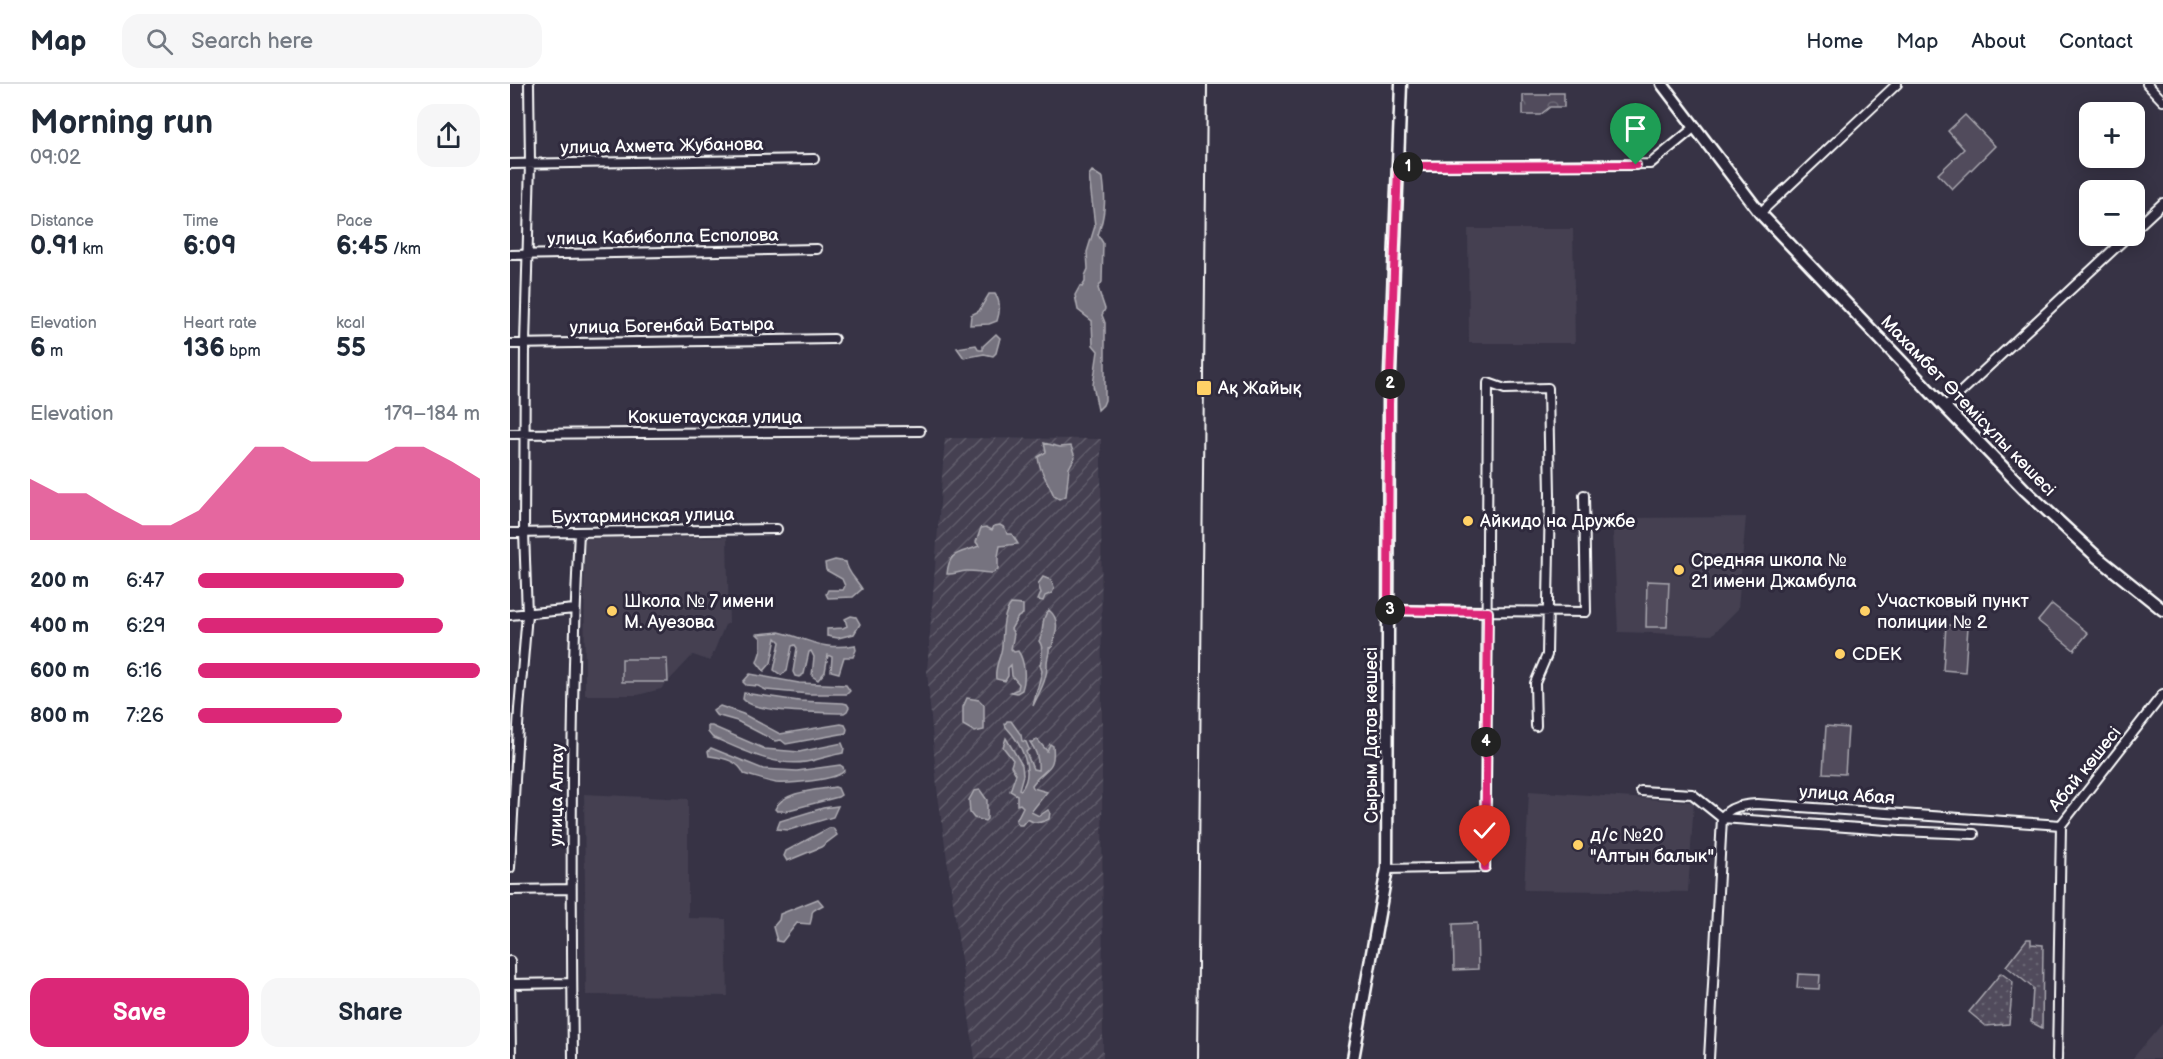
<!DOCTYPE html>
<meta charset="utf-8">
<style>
body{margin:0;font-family:"Balsamiq Sans",sans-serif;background:#f6f6f7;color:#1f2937;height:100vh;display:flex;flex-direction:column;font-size:22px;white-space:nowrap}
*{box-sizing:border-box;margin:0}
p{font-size:20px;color:#747a83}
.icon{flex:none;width:33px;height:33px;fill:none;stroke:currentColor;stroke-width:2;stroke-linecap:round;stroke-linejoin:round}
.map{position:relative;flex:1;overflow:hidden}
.drawer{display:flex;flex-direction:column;background:#fff;width:510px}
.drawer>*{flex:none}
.buttons{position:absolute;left:1569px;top:18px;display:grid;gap:12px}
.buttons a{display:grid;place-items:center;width:66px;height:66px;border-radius:12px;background:#fff;box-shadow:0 3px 15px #0003;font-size:30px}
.pin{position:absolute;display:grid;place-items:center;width:51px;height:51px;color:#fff;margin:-62px -26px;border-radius:50% 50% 50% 0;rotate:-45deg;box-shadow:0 0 6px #0007}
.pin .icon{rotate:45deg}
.km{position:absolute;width:30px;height:30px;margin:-15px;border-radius:50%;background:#222;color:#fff;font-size:16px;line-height:30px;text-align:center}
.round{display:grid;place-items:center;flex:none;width:63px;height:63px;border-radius:18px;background:#f6f6f7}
.overview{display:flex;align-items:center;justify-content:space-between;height:102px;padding:0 30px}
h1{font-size:33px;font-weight:700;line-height:45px}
.metrics{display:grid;grid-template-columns:repeat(3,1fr);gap:9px;height:102px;padding:6px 30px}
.metrics div{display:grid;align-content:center}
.metrics b{font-size:26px;font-weight:700}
.metrics small{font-size:16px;font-weight:400}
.metrics p{font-size:16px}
.chart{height:168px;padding:12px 30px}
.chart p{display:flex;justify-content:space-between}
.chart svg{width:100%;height:108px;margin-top:6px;fill:#db2777;opacity:.7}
.cta{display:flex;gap:12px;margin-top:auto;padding:12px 30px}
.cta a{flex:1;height:69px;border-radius:18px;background:#db2777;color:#fff;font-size:24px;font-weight:700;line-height:69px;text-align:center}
.cta a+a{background:#f6f6f7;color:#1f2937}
ul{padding:0 30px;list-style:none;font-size:20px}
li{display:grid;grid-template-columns:96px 72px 1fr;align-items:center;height:45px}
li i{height:15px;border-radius:8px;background:#db2777}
header{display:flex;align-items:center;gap:36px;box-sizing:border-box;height:84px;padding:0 30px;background:#fff;border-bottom:2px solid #e0e1e3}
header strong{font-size:28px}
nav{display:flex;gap:33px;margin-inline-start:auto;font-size:21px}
.search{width:420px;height:54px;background:#f6f6f7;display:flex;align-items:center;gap:15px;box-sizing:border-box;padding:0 21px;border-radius:18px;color:#747a83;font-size:22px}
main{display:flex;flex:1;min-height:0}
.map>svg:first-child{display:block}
.built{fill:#444051}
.industrial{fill:url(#industrial-furrows)}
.grass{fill:url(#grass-dots);stroke:#a8a6ae;stroke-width:1.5}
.park{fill:url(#park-crowns);stroke:#a8a6ae;stroke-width:1.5}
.pitch{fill:#514c5c;stroke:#a8a6ae;stroke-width:1.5}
.water{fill:#76737f;stroke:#adabb2;stroke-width:1.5}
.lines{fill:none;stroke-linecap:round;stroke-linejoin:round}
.minor-casing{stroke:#fff;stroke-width:12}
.major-casing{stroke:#fff;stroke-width:15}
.minor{stroke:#2f2a3d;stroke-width:8}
.major{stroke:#2f2a3d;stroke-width:10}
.rail{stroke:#fff;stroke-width:2}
.route-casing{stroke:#fff;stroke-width:12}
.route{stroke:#db2777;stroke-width:8}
.poi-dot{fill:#ffd166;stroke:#2f2a3d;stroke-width:2}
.labels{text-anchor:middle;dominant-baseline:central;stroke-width:6;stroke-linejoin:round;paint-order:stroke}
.street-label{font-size:18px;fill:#fff;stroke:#2f2a3d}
.poi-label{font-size:18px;fill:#fff;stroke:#2f2a3d;text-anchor:start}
</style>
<header>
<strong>Map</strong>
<div class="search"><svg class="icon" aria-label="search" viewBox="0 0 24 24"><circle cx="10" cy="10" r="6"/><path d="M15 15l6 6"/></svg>Search here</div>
<nav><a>Home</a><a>Map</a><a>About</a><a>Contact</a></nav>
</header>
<main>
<section class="drawer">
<div class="overview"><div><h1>Morning run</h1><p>09:02</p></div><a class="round"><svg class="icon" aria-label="share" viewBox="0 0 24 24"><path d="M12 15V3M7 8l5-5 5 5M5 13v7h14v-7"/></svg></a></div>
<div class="metrics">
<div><p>Distance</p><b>0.91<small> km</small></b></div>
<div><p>Time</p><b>6:09</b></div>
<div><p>Pace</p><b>6:45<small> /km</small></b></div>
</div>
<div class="metrics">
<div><p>Elevation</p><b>6<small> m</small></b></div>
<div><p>Heart rate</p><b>136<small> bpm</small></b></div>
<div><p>kcal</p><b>55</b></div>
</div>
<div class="chart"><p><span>Elevation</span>179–184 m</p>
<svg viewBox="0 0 160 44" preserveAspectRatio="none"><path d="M0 44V19L10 25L20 25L30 32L40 38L50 38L60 32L70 19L80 6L90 6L100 12L110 12L120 12L130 6L140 6L150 12L160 19V44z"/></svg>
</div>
<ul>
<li><b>200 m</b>6:47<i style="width:73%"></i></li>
<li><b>400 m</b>6:29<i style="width:87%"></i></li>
<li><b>600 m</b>6:16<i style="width:100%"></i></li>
<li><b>800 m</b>7:26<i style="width:51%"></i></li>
</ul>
<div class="cta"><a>Save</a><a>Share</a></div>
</section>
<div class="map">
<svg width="1653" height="975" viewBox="0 0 1653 975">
<defs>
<pattern id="industrial-furrows" width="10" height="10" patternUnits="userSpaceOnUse" patternTransform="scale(1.5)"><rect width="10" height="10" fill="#444051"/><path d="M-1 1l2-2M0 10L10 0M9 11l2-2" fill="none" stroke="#605d6b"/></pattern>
<pattern id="grass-dots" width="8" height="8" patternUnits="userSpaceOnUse" patternTransform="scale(1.5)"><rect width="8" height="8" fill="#514c5c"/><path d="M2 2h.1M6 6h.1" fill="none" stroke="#6b6774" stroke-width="1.8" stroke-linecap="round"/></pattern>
<pattern id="park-crowns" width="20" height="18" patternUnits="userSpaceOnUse" patternTransform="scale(1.5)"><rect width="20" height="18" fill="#514c5c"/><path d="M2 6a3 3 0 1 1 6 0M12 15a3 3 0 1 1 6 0" fill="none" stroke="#6b6774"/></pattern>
</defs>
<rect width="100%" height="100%" fill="#373345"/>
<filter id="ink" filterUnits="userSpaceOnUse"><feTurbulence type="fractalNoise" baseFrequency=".0167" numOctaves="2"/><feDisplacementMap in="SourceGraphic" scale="12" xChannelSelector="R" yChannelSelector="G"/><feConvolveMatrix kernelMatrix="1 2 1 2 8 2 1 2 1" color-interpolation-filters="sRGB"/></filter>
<g filter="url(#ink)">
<path class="built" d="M958,145h105l2,114h-106z
M1236,433l-8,92 -26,26 -94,-3 -5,-101 10,-13z
M132,451l2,3 83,-1 2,86 -4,2 -15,36 -17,-6 -32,34 -23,6h-53l-1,-157z
M1019,707l165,11 -6,90 -164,-2z
M74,710l104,5v119l38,1 2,77 -142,-1z
M1653,939v36h-31z"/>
<path class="industrial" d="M435,354l156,1 2,620h-128l-38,-271 -10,-117z"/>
<path class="grass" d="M1517,855h4v5l12,1 -1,83 -11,-6 2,-34 -27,-22z
M1491,889l12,9 -4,42 -23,2 -17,-14z"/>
<path class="park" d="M1040,9h14v14h-14l-10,8h-17v-20h26z"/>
<path class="pitch" d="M1455,31l30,31 -43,43 -14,-15 26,-25 -16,-18z
M1137,497l22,1 -2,45h-21z
M1542,520l36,29 -14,17 -36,-29z
M1436,541l22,1 -3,46 -22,-2z
M112,575h45l1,23h-46z
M1316,642l22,2 -3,46 -22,-1z
M967,839l1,46 -24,1 -1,-46z
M1288,890l22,1 -1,14 -22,-1z"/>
<path class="water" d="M582,87l11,7c3,21 2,37 -5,57l5,8 -1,39 -4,6 7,21 -3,6 3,8v77l-2,5 -5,5 -5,-25 5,-34 -5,-6 -1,-24 -14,-11 -3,-15 5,-9 2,1 3,-5v-6l3,-7 -1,-17 8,-26 -5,-42 -1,-9z
M479,210h6c6,8 5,18 2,27l-8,3 -19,1 1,-10 8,-4z
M486,250l4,4 -4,15 -3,3 -9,-2 -20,4 -7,-10 19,-3 3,5h4v-4z
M534,359l16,4 11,-1 4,11 -6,11 -3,28 -7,3 -5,-3c-5,-14 -15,-24 -16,-39l8,-5z
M490,441l5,3 2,6h5l6,10 -18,2 -2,10v13l-5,4c-8,0 -17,-2 -26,-2 -8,0 -13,4 -20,3 2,-24 13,-20 32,-28l-3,-4 5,-14 5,-1 6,3 2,-4z
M325,476l11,2c1,10 10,17 16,27l-9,8 -25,1 -2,-4 2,-4h15l2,-4 -3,-7 -16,-9 -1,-7z
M533,493l8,3 3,8 -2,5 -7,3 -2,5 -5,-1 3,-7 -3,-9z
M501,520l12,1v9l-5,3 -7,12 3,5 -3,15 3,3 4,-1c7,10 8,28 4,39l-5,3 -6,-1 7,-3 1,-5 -7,-8 -1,-11 -3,3v8l-3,5 -9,-2c-2,-13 5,-21 6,-33 1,-13 0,-31 9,-42z
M539,526c12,10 7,23 3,37l-3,1c1,6 -2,9 -2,15 1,15 -7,28 -14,43l9,-35 -2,-6c2,-7 4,-17 -1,-24 6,-11 1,-22 10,-31z
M341,532l5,1 4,7 -6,10 -16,4 -11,-2v-7l16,-1 4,-2 -2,-7z
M269,548c30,7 43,19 76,13l1,5 -3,7h-9l-5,16 -8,-2 1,-14 -4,-2 -3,17 -7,8 -6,-4 2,-19 -3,-6 -2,1 -5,22 -5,3 -4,-1 -2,-4 4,-24 -2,-3 -3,1 -5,25 -6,4 -7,-5 6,-28 -4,-4 -5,25 -7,8 -7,-9 4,-12v-12l-4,-4z
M240,590l49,9 47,2 4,6 -3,3h-38l-43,-4 -8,-4 -12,-1 -3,-3z
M234,609l55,8 44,2 4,1 2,3 -2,4 -3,2c-20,-1 -89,1 -101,-14z
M457,614l12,2 5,5v25l-9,2 -12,-7v-18z
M210,622l23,8 37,20 61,-10 4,1 2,4 -1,4 -60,11 -5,-4 -6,1 -38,-20 -21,-6 -3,-4z
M497,637h4l10,14 1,6 4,1 3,7 -3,3 7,17 5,1c1,-10 -2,-20 -8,-28h4l3,-3 10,12 3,-7 3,2c3,26 -9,21 -21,39l1,3 14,4 -16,20 8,4 9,-6 2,2 -1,7c-8,4 -14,5 -22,0l-5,6h-3l-3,-4 7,-14 -3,-3 -3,1v-10l-7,-4 6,-17 -5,-8 2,-6 -10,-13 3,-9 16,27 1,10 -4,14 2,1c15,-19 -1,-48 -15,-63l-1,-3z
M198,642h4l53,23 34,3 43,-9 2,5 -1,5c-12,2 -25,7 -37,9 -33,5 -65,-13 -94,-25l-4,-5z
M201,664l52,21 34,2 43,-6 3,2 1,4c-7,9 -55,13 -68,12 -10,-2 -21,-6 -32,-9 -6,-14 -21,-16 -35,-18l-1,-5z
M325,703l3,1 3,7 -3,2 -53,14h-8l-2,-2c8,-18 43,-19 60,-22z
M470,706l7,10v19l-2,2 -11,-3 -4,-5 -1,-13 5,-9z
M328,722l-5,11 -44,13 -12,-1 3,-8 43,-13z
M319,744h4l4,7 -16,12 -34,14 -3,-5 2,-5z
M308,815l5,6c-17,9 -8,5 -13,19l-13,-1 -15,19 -5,-1 -4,-14 6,-7 1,-6z"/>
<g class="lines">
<g class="minor-casing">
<path id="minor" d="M1637,0l16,17
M0,80l304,-5
M888,82l252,-2 45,-37
M1250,129l137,-129
M1624,146l29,-27
M0,171l307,-6
M0,260l324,-5
M1435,323l183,-171
M0,350l410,-3
M0,449l267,-4
M878,526l198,2 -2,-117
M0,531l65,-6
M1131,707l51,3 30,24 178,13 74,3
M1212,734c7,-12 22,-13 35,-14l304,21
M1551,741l102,-131
M0,784l9,-159 8,-95 -3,-82 1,-188 5,-181 -1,-79
M877,785l98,-2 3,-484 17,6 43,-1 2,107 -3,160 -12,28 1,43
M0,806l61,-1
M0,877l1,98
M0,900l62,-1
M63,975c-2,-176 -3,-352 6,-527
M1199,975l13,-241
M1547,975l4,-234"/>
</g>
<g class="major-casing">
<path id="major" d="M1152,0l98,129 185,194 80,83 72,67 66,53
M843,975l34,-190 2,-470 12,-315"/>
</g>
<use href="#minor" class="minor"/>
<use href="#major" class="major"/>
<path class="rail" d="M687,975l10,-975"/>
</g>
</g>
<g class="lines" filter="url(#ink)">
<g class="route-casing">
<path id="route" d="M975,783l3,-255 -100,-2 1,-206 9,-238 238,-1"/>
</g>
<use href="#route" class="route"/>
</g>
<g class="poi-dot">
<rect x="686" y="296" width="16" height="16" rx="3"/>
<circle cx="958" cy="437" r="6"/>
<circle cx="1169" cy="486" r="6"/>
<circle cx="102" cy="527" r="6"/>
<circle cx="1355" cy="527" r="6"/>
<circle cx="1330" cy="570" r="6"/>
<circle cx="1068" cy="761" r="6"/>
</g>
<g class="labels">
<g class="street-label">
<text transform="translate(152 62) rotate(-1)">улица Ахмета Жубанова</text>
<text transform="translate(153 153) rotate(-1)">улица Кабиболла Есполова</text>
<text transform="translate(162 242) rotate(-1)">улица Богенбай Батыра</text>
<text transform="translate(1458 322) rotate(46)">Махамбет Өтемісұлы көшесі</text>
<text x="205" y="333">Кокшетауская улица</text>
<text transform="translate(133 432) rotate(-1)">Бухтарминская улица</text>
<text transform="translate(861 651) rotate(-90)">Сырым Датов көшесі</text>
<text transform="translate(1575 685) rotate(-51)">Абай көшесі</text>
<text transform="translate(47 711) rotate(-89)">улица Алтау</text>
<text transform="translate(1337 711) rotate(4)">улица Абая</text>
</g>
<g class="poi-label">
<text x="708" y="304">Ақ Жайық</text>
<text x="970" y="437">Айкидо на Дружбе</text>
<text x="1181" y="476">Средняя школа №<tspan x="1181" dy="21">21 имени Джамбула</tspan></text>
<text x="114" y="517">Школа № 7 имени<tspan x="114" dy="21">М. Ауезова</tspan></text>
<text x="1367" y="517">Участковый пункт<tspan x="1367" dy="21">полиции № 2</tspan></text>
<text x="1342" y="570">CDEK</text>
<text x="1080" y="751">д/с №20<tspan x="1080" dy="21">"Алтын балык"</tspan></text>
</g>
</g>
</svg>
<div class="buttons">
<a>+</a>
<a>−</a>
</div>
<div class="pin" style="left:1126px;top:81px;background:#1e9e55"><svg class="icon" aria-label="arrive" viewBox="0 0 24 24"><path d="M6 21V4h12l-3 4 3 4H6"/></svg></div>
<div class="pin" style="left:975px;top:783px;background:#d93025"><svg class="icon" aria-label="check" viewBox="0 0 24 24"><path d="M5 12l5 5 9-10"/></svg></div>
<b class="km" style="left:898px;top:83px">1</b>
<b class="km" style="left:880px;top:300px">2</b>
<b class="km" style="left:880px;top:526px">3</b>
<b class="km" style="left:976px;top:658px">4</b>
</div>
</main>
